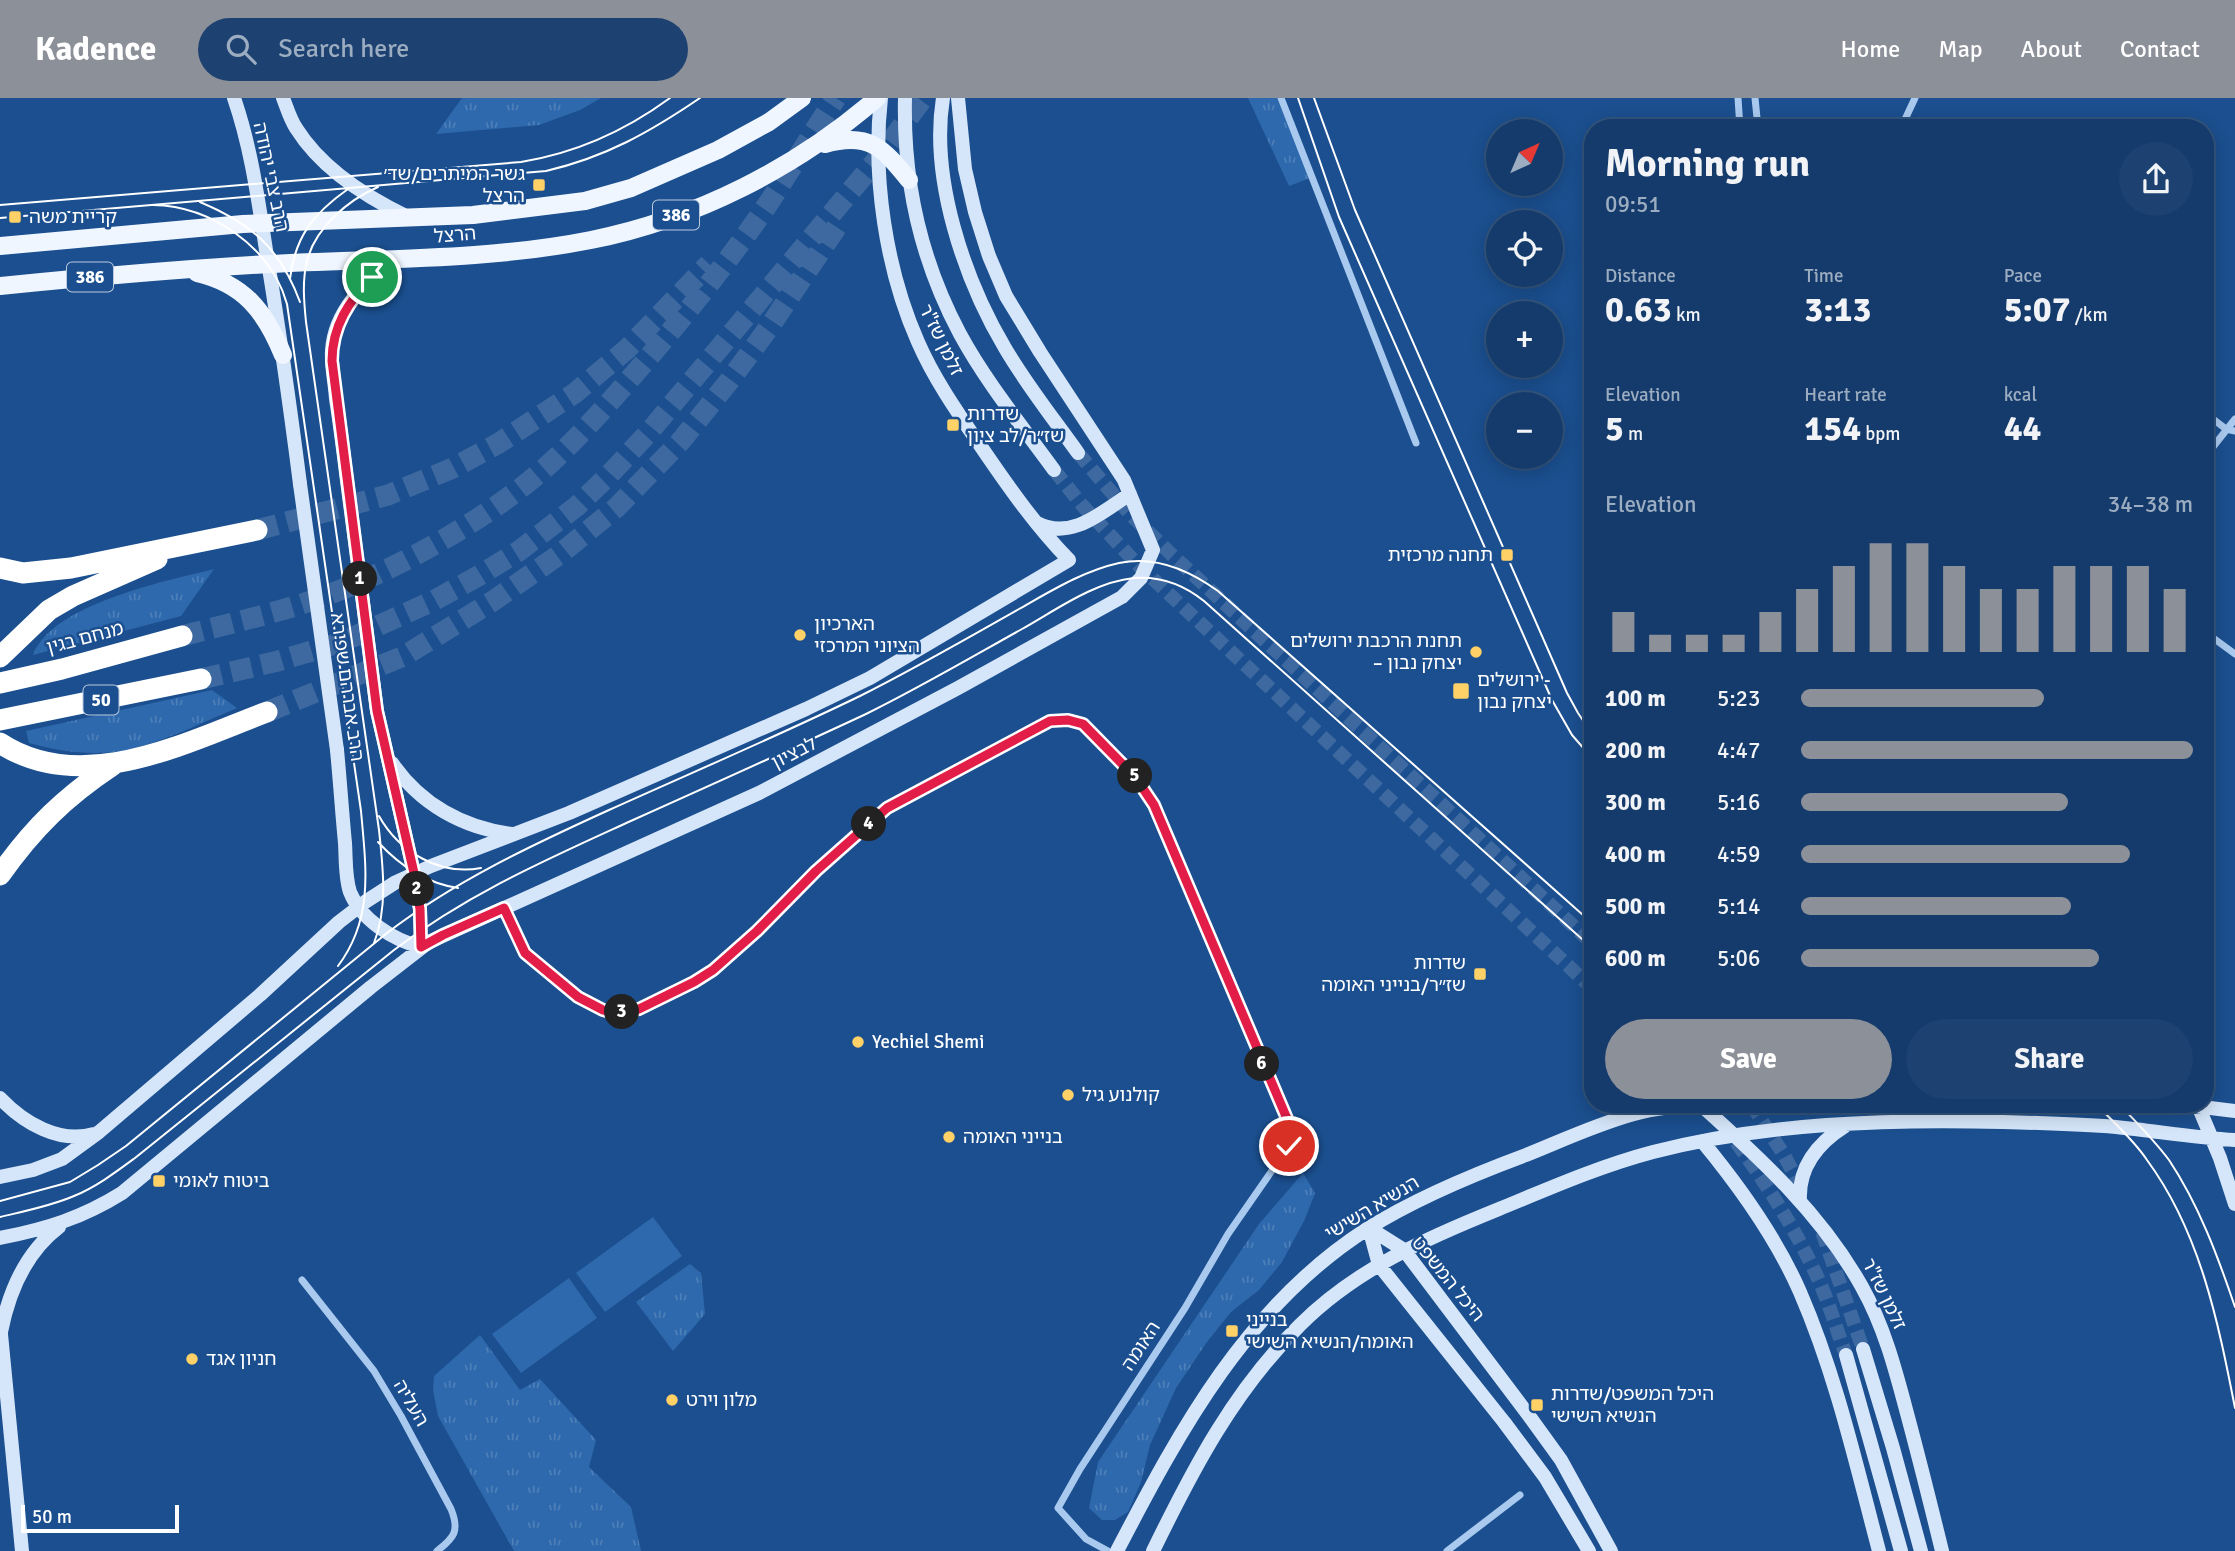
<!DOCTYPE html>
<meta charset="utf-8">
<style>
body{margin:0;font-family:Signika,"Noto Sans Hebrew",sans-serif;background:#1d4271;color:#f1f3f6;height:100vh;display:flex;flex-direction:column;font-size:26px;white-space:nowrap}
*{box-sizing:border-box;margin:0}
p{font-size:23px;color:#9dadc1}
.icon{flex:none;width:38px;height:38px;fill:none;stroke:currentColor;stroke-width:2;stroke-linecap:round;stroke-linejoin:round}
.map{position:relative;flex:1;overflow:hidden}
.drawer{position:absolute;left:1584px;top:21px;width:630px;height:994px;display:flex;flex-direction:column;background:#143b6b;border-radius:28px;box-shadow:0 4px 18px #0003,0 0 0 2px #33557e}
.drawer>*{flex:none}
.needle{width:46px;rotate:44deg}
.controls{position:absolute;left:1486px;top:21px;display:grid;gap:14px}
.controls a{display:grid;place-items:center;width:77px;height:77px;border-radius:50%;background:#143b6b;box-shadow:0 4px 18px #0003,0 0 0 2px #33557e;font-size:35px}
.scale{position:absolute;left:21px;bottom:18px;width:158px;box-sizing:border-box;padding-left:7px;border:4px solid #fff;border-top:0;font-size:19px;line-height:24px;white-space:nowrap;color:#fff;-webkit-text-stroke:5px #1b4f8f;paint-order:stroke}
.pin{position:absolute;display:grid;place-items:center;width:60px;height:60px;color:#fff;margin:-30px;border:4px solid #fff;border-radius:50%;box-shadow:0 2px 7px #0007}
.km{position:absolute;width:35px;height:35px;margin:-18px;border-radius:50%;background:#222;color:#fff;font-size:19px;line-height:35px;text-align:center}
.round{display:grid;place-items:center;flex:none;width:74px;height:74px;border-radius:37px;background:#1d4271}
.headline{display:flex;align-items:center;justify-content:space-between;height:119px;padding:0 21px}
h1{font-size:38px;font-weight:700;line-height:52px}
.figures{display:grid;grid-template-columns:repeat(3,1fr);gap:10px;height:119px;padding:7px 21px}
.figures div{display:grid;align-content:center}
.figures b{font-size:35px;font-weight:700}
.figures small{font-size:19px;font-weight:400}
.figures p{font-size:19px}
.chart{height:196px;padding:14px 21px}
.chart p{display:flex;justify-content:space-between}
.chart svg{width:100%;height:126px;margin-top:7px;stroke:#8c9099;stroke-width:6}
.button{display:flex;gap:14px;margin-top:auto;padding:14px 21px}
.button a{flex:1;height:80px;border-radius:42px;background:#8c9099;color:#fff;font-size:28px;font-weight:700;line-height:80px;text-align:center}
.button a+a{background:#1d4271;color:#f1f3f6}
ul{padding:0 21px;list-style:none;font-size:23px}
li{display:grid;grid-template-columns:112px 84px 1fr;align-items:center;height:52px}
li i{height:18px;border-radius:9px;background:#8c9099}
header{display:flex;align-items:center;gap:42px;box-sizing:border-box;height:98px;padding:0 35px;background:#8c9099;color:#fff}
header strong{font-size:33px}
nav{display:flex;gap:38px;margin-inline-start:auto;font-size:24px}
.search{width:490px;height:63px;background:#1d4271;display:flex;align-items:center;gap:18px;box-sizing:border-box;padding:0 24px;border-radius:38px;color:#9dadc1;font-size:26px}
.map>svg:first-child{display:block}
.grass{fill:url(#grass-tufts)}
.pitch{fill:#2e69ad}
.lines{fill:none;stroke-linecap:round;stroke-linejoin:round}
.secondary-tunnel{stroke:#3d69a0;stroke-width:14;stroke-dasharray:14 7;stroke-linecap:butt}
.highway-tunnel{stroke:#3d69a0;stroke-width:21;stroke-dasharray:21 10;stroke-linecap:butt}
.street{stroke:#a9c9ee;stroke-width:7}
.secondary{stroke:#d6e6fa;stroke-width:14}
.primary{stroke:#f0f6ff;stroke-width:18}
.highway{stroke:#fff;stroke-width:21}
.tram{stroke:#fff;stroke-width:2}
.secondary-bridge{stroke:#d6e6fa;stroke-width:14}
.route-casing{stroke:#fff;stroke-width:14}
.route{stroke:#e11d48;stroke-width:9}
.poi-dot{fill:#ffd166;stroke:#1b4f8f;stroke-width:2.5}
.labels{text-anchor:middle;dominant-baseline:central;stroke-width:5;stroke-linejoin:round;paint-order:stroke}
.shield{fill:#1b4f8f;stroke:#bbcadd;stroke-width:2}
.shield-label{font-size:18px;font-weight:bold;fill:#fff}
.poi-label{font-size:19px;fill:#fff;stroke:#1b4f8f;text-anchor:start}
.street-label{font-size:19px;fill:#fff;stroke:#1b4f8f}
</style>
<header>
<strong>Kadence</strong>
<div class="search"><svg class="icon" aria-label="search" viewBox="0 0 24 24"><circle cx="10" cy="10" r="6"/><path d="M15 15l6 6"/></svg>Search here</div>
<nav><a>Home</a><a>Map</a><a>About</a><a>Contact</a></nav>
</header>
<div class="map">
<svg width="2235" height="1453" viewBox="0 0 2235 1453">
<defs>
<pattern id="grass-tufts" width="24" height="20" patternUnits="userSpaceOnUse" patternTransform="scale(1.75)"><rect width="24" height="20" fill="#2e69ad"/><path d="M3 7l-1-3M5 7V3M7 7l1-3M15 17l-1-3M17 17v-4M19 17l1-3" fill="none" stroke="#4d80b9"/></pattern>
</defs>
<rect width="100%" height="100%" fill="#1b4f8f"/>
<path class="grass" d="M462,0h139l-21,12 -41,15 -103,9z
M1248,0h29l33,80 -21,8z
M214,471l-33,47 -148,39c19,-51 133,-74 181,-86z
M212,592l25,18c-34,14 -69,32 -106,41 -33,8 -70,3 -102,-6l-3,-12z
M1303,1075l12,20 -10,26 -23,43 -23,28 -28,22 -24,30 -31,46 -26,57 -9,37 -13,30 -13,8h-13l-13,-12 9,-46 161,-238z
M690,1166l11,9 4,41 -32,37 -37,-49z
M480,1237l40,55 20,-11 56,61 -7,27 42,40 10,44h-127l-76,-135 -5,-26 1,-14z"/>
<path class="pitch" d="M653,1119l29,39 -77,56 -29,-39z
M569,1180l28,40 -76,55 -29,-39z"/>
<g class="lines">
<path class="secondary-tunnel" d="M1078,355l52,61 41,40 421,389
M1054,372l28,35 56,60 454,423
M1751,1006l33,51 19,36
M1736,1044c32,44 62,91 84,141 10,23 17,48 26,72
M1822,1134l41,117"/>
<path class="highway-tunnel" d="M257,432l131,-35 65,-27 46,-25 76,-50 52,-44 82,-85
M182,538c48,-13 97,-23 143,-40 74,-28 160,-75 220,-128 30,-27 57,-57 84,-88 50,-57 98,-116 141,-179 22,-34 43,-69 66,-103
M201,581l77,-18 64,-19 93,-42 45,-25 39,-24 58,-45 33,-32 40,-43 230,-275 43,-58
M267,614l137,-56 89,-55 67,-47 56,-46 64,-66 50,-62 40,-54 68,-101"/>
<path class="street" d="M1281,0l135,345
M1738,0l2,30
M1755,0l3,30
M1901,30l14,-30
M2205,315l21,16 9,2
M2205,359l30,-38
M2205,534l30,22
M504,811l21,44 53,44 25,13 11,3 25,-4 55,-26 19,-14 44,-38 56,-56 75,-67 162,-87 18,-1 15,5 53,52 18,28 134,316 1,25 -61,88 -43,74 -105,161 -22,39 28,31 22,12
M302,1182l72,91 27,45 50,93c9,22 3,29 -14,42
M1447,1453l73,-56"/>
<path class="secondary" d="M234,0c17,49 24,101 32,152 13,78 24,156 34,234
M283,0c4,10 7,21 13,30 25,40 70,69 112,89
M905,0c-2,83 16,163 55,236 26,48 62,92 94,136
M943,0c-13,80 21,181 62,250 21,36 48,70 73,105
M346,375c-3,-24 -6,-49 -10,-74 -1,-16 -5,-33 -4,-48 2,-40 33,-69 62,-91
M1037,425c34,18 65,-11 93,-29
M384,643l30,132 6,36 1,38
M337,652c3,31 5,62 8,93 1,16 0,34 5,49 11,28 43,48 71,55
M392,665c28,41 71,65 120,71
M0,1000c24,25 59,46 94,36
M2178,1006l57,7
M1701,1007c60,54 121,110 161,182 23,41 34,85 46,130 12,45 23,89 34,134
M2199,1010l21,50 15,46
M1702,1043c38,46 74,96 98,151 36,83 56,172 79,259
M0,1079l33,-7 29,-11 37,-27 161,-137 79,-73 26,-20 31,-20 35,-16 138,-53 237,-104 64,-31 199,-118c-33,-34 -59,-71 -85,-109 -24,-35 -49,-70 -66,-109 -32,-72 -46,-165 -37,-244
M1800,1103c-2,-34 18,-58 45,-75
M1369,1130l35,22 123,163 34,47 50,91
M1369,1130l10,37 125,157 41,55 44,74
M0,1140c46,-9 82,-20 122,-45l249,-206 58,-45 330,-149 199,-105 164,-91 19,-19 12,-28 -29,-70 -84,-128 -34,-56 -17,-40 -14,-44 -10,-43 -7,-71
M0,1226l22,227
M1,1234c8,-41 24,-79 58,-105
M1863,1251l30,99 28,103
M1846,1257l55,196
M1117,1453c64,-123 130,-245 250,-322 49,-31 105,-54 159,-74 35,-14 71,-31 108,-41 24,-7 49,-8 74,-10
M1153,1453c40,-82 81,-161 147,-226 56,-56 127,-87 199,-116 51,-21 101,-43 154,-57 113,-29 233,-33 350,-30 38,1 76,2 113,5 40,4 79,11 119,13"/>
<path class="primary" d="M825,46c44,-12 57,3 84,36
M0,148l243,-22 230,-9 112,-14 46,-13 87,-38 51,-28 33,-24
M197,175c47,11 68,38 86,82
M0,188c89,-9 179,-17 269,-22 107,-6 216,-3 322,-24 105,-21 205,-72 286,-142"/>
<path class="highway" d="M0,470l23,5 48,-5 186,-38
M0,559l49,-47 24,-14 84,-37
M0,585l62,-14 120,-33
M0,622l201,-41
M0,645c82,54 187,-1 267,-31
M0,777c33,-47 65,-78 113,-110"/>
<path class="tram" d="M1298,0l41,119 213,483 20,35 20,23
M1314,0l41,112 212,483 11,20 14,21
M200,104c52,22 80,46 100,100
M0,107l521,-43c56,-9 104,-31 149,-64
M153,107c58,1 118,42 134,99l74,507c5,57 13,107 -23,155
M0,120l546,-47c60,-14 104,-39 154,-73
M290,181c5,-43 24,-66 58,-90
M379,718c20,36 61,60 102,52
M378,744c22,24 47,41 80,46
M374,845c14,-35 9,-76 5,-113l-73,-508c-2,-20 -4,-41 1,-61 8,-33 41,-61 71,-74
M2096,1006c17,18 37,35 51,56 53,72 71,161 88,248
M2119,1006c17,18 35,36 50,56 30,45 49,97 66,147
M0,1103l70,-19 28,-17 28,-19 261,-213c68,-52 145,-88 222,-123 84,-38 169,-74 251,-114 54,-27 106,-57 159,-87 32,-18 64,-38 100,-46 37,-8 70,7 99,28l374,332
M0,1119c25,-6 51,-11 74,-21 22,-9 42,-24 61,-38l259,-208c75,-57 154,-91 239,-130 78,-35 156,-70 233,-106 53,-26 104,-56 156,-85 34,-19 72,-47 112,-51 26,-2 50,7 70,23l388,347"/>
<path class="secondary-bridge" d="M346,375l31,238 7,30
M300,386l37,266"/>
</g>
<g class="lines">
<g class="route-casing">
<path id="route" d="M372,179c-23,24 -40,49 -40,84l45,350 37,162 6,36 1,38 22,-12 61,-27 21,45 53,44 25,13 11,3 25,-4 55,-27 19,-12 44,-39 59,-60 71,-63 163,-87 18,-1 15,4 53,54 18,27 134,316 1,25"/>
</g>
<use href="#route" class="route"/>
</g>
<g class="poi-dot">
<rect x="532" y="80" width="14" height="14" rx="3.5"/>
<rect x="8" y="112" width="14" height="14" rx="3.5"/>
<rect x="946" y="320" width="14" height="14" rx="3.5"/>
<rect x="1500" y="450" width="14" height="14" rx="3.5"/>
<circle cx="800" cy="537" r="7"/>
<circle cx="1476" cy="554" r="7"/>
<rect x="1452" y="584" width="18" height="18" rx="3.5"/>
<rect x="1473" y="869" width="14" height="14" rx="3.5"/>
<circle cx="858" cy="944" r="7"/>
<circle cx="1068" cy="997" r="7"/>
<circle cx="949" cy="1039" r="7"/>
<rect x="152" y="1076" width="14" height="14" rx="3.5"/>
<rect x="1225" y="1226" width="14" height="14" rx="3.5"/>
<circle cx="192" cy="1261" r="7"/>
<circle cx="672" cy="1302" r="7"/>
<rect x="1530" y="1300" width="14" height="14" rx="3.5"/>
</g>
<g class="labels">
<g class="shield">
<rect x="653" y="102.5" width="46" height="29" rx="5"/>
<rect x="67" y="164.5" width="46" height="29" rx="5"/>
<rect x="83.5" y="587.5" width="35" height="29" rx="5"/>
</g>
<g class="shield-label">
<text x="676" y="117">386</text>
<text x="90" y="179">386</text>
<text x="101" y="602">50</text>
</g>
<g class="poi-label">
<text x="525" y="76" text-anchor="end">גשר המיתרים/שד׳<tspan x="525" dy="22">הרצל</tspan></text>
<text x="29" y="119">קריית משה</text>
<text x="967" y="316">שדרות<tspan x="967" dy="22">שז״ר/לב ציון</tspan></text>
<text x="1493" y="457" text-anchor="end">תחנה מרכזית</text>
<text x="814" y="526">הארכיון<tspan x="814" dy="22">הציוני המרכזי</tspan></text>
<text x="1462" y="543" text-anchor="end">תחנת הרכבת ירושלים<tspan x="1462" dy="22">– יצחק נבון</tspan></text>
<text x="1477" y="582">ירושלים -<tspan x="1477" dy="22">יצחק נבון</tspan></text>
<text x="1466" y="865" text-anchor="end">שדרות<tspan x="1466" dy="22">שז״ר/בנייני האומה</tspan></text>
<text x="872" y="944">Yechiel Shemi</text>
<text x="1082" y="997">קולנוע גיל</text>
<text x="963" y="1039">בנייני האומה</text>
<text x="173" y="1083">ביטוח לאומי</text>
<text x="1246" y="1222">בנייני<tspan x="1246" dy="22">האומה/הנשיא השישי</tspan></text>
<text x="206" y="1261">חניון אגד</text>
<text x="1551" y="1296">היכל המשפט/שדרות<tspan x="1551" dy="22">הנשיא השישי</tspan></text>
<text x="686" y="1302">מלון וירט</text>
</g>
<g class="street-label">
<text transform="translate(271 79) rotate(78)">הרב צבי יהודה</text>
<text transform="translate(455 137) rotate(-5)">הרצל</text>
<text transform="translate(941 242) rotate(64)">זלמן שז"ר</text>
<text transform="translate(85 540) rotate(-15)">מנחם בגין</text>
<text transform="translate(347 589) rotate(82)">הרב אברהם שפירא</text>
<text transform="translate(794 655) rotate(-27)">לבציון</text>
<text transform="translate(1372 1110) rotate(-31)">הנשיא השישי</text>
<text transform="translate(1448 1181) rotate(51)">היכל המשפט</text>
<text transform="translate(1884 1196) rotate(64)">זלמן שז"ר</text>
<text transform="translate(1141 1248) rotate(-57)">האומה</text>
<text transform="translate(411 1305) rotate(60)">העליה</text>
</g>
</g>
</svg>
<div class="controls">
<a><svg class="needle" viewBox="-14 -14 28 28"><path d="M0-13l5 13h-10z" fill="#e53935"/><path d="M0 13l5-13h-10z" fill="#9dadc1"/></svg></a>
<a><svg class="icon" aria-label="locate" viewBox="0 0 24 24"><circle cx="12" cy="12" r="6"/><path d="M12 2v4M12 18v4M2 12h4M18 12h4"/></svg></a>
<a>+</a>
<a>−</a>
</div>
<div class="scale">50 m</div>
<div class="pin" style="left:372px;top:179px;background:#1e9e55"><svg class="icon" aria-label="arrive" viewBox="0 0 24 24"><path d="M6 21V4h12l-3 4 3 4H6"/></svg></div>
<div class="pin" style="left:1289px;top:1048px;background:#d93025"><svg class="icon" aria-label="check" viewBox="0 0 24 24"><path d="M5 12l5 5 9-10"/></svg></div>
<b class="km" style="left:360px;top:481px">1</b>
<b class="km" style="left:417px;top:791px">2</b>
<b class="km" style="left:622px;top:914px">3</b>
<b class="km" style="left:869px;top:726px">4</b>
<b class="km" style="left:1135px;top:678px">5</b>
<b class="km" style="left:1262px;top:966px">6</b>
<section class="drawer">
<div class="headline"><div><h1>Morning run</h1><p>09:51</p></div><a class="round"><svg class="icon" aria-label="share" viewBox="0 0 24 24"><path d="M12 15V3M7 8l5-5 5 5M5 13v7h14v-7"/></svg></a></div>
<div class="figures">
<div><p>Distance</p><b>0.63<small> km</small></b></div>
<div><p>Time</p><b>3:13</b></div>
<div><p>Pace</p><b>5:07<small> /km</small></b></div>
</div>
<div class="figures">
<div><p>Elevation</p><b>5<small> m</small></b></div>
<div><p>Heart rate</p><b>154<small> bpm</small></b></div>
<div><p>kcal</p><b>44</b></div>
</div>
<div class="chart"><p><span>Elevation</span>34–38 m</p>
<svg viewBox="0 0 160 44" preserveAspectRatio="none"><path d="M5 44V30M15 44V38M25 44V38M35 44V38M45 44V30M55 44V22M65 44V14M75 44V6M85 44V6M95 44V14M105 44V22M115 44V22M125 44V14M135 44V14M145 44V14M155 44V22"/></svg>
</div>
<ul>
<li><b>100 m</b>5:23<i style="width:62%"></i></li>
<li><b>200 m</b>4:47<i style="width:100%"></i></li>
<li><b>300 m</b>5:16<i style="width:68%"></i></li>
<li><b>400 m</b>4:59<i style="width:84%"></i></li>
<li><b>500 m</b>5:14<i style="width:69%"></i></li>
<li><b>600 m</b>5:06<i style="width:76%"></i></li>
</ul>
<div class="button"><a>Save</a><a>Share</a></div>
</section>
</div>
